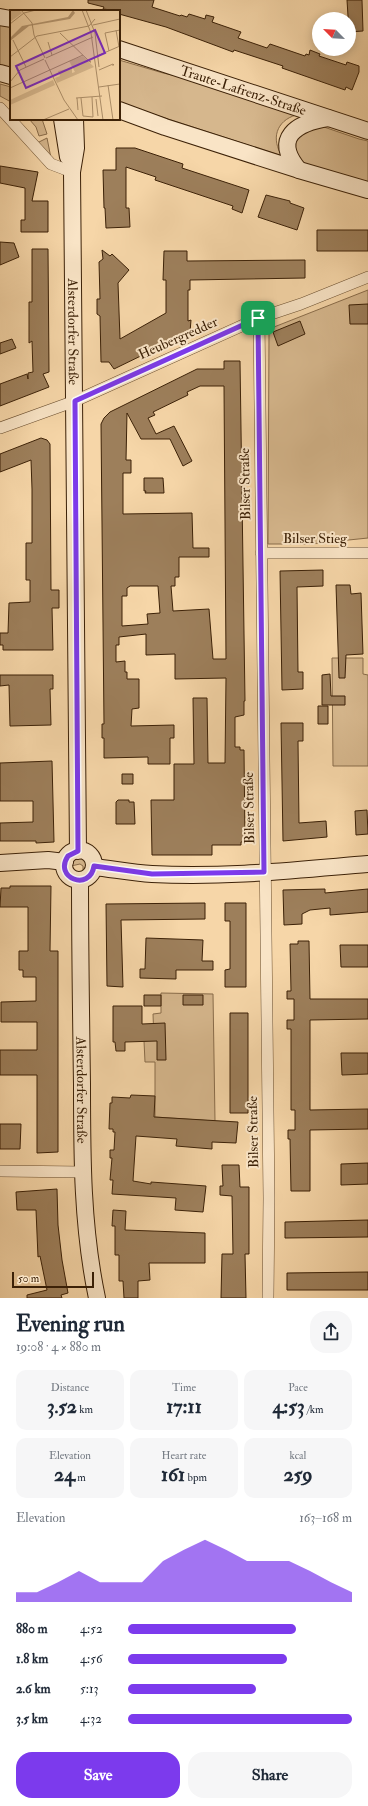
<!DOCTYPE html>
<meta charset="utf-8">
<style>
body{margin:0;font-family:"IM FELL Double Pica",serif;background:#f6f6f7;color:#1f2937;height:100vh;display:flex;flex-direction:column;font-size:15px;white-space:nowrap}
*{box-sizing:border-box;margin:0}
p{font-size:13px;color:#747a83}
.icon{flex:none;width:22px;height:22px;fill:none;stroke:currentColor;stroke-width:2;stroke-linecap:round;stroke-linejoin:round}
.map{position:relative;height:1298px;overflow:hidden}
.panel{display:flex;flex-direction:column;background:#fff;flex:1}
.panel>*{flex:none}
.needle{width:26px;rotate:294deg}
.fabs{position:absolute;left:312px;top:12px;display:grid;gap:8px}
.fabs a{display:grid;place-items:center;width:44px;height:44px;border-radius:50%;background:#fff;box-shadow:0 2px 10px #0003;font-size:20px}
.scale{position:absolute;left:12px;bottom:10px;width:82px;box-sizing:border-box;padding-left:4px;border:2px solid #3c2107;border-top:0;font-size:11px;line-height:14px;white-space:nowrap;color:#3c2107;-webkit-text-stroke:3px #f9e4c6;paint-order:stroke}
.pin{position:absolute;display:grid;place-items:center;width:34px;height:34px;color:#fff;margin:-17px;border-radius:8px;box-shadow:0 2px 6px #0006}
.round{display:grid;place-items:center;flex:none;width:42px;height:42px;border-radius:16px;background:#f6f6f7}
.summary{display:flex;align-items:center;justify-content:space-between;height:68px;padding:0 16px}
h1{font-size:22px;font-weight:700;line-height:30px}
.stats{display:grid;grid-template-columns:repeat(3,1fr);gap:6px;height:68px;padding:4px 16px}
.stats div{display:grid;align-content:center;border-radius:10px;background:#f6f6f7;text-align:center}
.stats b{font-size:20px;font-weight:700}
.stats small{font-size:11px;font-weight:400}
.stats p{font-size:11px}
.chart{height:112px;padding:8px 16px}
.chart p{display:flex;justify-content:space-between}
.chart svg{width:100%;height:72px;margin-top:4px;fill:#7c3aed;opacity:.7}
.cta{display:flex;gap:8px;margin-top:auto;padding:8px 16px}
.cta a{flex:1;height:46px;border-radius:16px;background:#7c3aed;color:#fff;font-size:16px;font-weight:700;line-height:46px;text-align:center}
.cta a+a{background:#f6f6f7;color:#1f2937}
ul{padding:0 16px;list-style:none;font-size:13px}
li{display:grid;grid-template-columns:64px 48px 1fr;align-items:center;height:30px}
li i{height:10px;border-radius:5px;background:#7c3aed}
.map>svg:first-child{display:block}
.green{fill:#d6b78d;stroke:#896c4a}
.building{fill:#9d7f5b;stroke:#3c2107;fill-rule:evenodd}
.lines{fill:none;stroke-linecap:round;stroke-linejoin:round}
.street-casing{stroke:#6a4e2f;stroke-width:12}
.secondary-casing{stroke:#3c2107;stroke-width:18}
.street{stroke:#f9e4c6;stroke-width:11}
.secondary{stroke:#f9e4c6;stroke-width:16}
.route-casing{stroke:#fff;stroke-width:8}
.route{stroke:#7c3aed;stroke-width:5}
.labels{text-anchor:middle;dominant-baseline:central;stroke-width:4;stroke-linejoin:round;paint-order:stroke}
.street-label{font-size:14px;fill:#3c2107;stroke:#f9e4c6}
.inset-road{fill:none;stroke:#ac8e68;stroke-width:1}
.view{fill:#7b2cbf;fill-opacity:0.15;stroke:#7b2cbf;stroke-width:2}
.inset-edge{fill:none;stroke:#3c2107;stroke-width:2}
</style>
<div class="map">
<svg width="368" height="1298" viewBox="0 0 368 1298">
<rect width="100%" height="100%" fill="#f6d6a8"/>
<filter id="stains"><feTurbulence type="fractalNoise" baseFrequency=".005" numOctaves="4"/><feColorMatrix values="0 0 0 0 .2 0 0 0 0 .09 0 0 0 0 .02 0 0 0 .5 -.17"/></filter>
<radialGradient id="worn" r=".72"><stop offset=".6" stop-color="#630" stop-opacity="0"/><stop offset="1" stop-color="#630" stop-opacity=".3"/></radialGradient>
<path class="green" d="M0,22l11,2v45l-11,-3z
M119,60l44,13 31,7 102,35c-20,6 -25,24 -14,41l-163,-53z
M0,84l11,3v15l-11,-6z
M29,119h13l5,15 -8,2 -3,-9z
M321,126l38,13 9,2v43l-21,-5 -47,-17 -7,-20 2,-6z
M47,138l4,20 -14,-15z
M368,290v248l-58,6h-42l1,-210 5,-7z
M332,658h31v16l5,1v91h-35z
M77,857h4l6,4v9l-2,2 -2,-1v-5l-3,-2 -9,2 3,-6z
M161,993l52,1 2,127 -60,-4v-55h-10l-1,-21 10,-1 -1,-26 8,-1z"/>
<path class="building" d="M88,0h66l-2,7 28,9 1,-1 6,2 2,-3 16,5 1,-4 8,2 -2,5 29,10 -3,6 29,10 3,-4 35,12 1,-2 3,1 1,-5 10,4 -1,2 27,9 1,-3 12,4v6l-7,18 -6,-3 -1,3 -63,-22 1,-2 -49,-16 -1,2 -67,-25 -47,-13v-3l-16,-2 1,-2 -16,-4z
M347,0h15l1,31 -14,1z
M116,148h19l48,16 -1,4 67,22 -7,23 -10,-4 1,-3 -78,-26 1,-3 -30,-10v41h3l1,19 -24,1 -1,-20h-1l-1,-38h13z
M0,166l38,6 -6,29h16v31h-27v-12h4v-32l-25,-5z
M266,195l24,6v2l14,5 -7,22 -39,-13z
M317,230h51v21h-51z
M0,242l14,1 5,14 -19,8z
M32,249h16l1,123 -6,2 6,13 -49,19v-22l27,-10 1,5v-6l5,-1 -1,-31 -3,2v-41h3z
M102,250l8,6 2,-2 17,16 -11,13 2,56 46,-26v-33h-3l1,-29h23v10l118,-1v18l-115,2v10h-2v31l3,-1 -1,12 -76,37 -5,-7h-8l-1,-46 -3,-2v-15h3l-1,-37 4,-3z
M368,304v20h-18l-1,-19z
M300,321l5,13 -27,12 -5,-14z
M12,339l4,9 -16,6v-11z
M224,361h16l5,340h-1v14l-9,2v30h5v3h4l1,92h-4v3h-29v10h-60l-1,-55h23v-36h20l-1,-66h14l1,65h17l1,-85 -51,1v-25l-29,1v-21l-27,3v8h-3v17l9,-1v11h2v7h12v29l-7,1 -1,17 43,-1v13h-4v26h-22v-7l-44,1v-20h-2v-14h2l-3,-300 3,-6 6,-6 87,-43h27zM200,386h24l2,273h-13l-4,-50 -36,2 -2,-25h4v-9h4v-20h30v-9h-16l-1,-35 -69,1v-41h8v-13h-5l1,-47 14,26h29l13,27 9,-5 -18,-35 -18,8 -8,-16 7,-3 -2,-3 35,-17 -1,-3zM130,586h28l2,27 -13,1 1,10 -26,2v-30h5v-8z
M41,438l6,2 3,4 1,146h8v18h-7l1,42h-50v-5h-3v-12h8l1,-30 21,-1v-22h-4v-37h6v-54l-1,-29 -31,12v-18z
M144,478h19l1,15h-19l1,-2h-2z
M323,570v16l-26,1 1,85h5v17l-21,1 -2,-119z
M336,585h14l1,9 10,-1 2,61 -17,1 -1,23h-6z
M330,674l1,22h14v9h-23v-30z
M0,675h53v14h-3l1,36 -41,1 -1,-41 -9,1z
M318,706h10v18h-10z
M281,723h22v18h-5l1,82 27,-2 1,16 -44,4z
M52,761l2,81 -18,1v-2h-36v-18l33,-1v-21h-33v-38z
M122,774h11v10h-11z
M118,800h11v2h5l1,22h-19v-22z
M367,810l1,24 -12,1 -1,-24z
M10,886h41l-1,65h8v201l-21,1v-78h-37v-25h37v-28h-36v-20l35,-1v-24h-13v-7h-4v-19h9v-44h-28l1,-19h9z
M325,889v4l43,-4v23l-38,3v-7l-20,2 -8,4v10l-18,1 -1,-35z
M205,903v16l-84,1 2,67 -16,-1 -1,-82z
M225,903h21v84h-21v-17l5,-1v-48h-5z
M146,938l57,2 -1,21h11v9h-37v9l-36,-1v-9h5z
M298,941h11l1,58h58v20l-58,1v90l58,-1v20l-58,1v61h-19l-1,-52h-2v-9h7v-20h-4v-81h-4v-9h7v-21h-7v-8h4l-1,-47h8z
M340,945h28v22h-27z
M144,995h17v11h-17z
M183,995h20v10h-20z
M113,1006h29v18l23,-1 1,37h-9v-19l-32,1v9h-9l-1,-9h-2z
M230,1013h18v100h-18z
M341,1053h27v21l-26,1z
M131,1095l24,1 -1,21 84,5 -2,21 -24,-1v7l-36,-3 1,-7 -41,-3 -3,45 18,3v-2l55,4 -3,26 -28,-2 1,-12 -64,-4 1,-14h-3l2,-22h-2v-8h4l1,-18h-2v-3h-4l1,-26h2v-6l18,1z
M0,1124h21l-1,25h-20z
M368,1163v21l-27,1v-21z
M222,1165h17l1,22h9v67h-4l1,44h-25l1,-44h11l-1,-58 -12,-1v-9h3z
M57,1189l1,36 4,35 6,33 -7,2 1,3h-35v-3l20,-5 -7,-34 -2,1 -2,-47h-19l-1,-18z
M113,1210l13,1 -1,19 80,3v30h-56l1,17 -12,1v17h-14l-1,-17h-4v-26h-4v-29h-3z
M368,1220v17l-83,1v-16z
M368,1272v18h-81v-17z"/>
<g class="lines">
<g class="street-casing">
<path id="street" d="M0,108l51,56 21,8
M259,318l10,880 -1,100
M0,428l75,-27 184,-83 42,-14 67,-27
M261,553h107
M0,1171l82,1"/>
</g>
<g class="secondary-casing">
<g id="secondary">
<path d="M0,17l11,2"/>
<path id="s1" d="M119,49l249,82"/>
<path d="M0,73l11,3"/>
<path d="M119,110l46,17 134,43 69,20"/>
<path d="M62,119l6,38"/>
<path id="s2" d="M75,119l1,29 -4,24 6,679"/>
<path d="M299,170c-27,-32 -3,-47 29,-52"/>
<circle cx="79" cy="865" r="15"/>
<path d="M0,863l48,-3 17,2"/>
<path d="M94,867c19,2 38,6 58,7 72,4 144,-4 216,-10"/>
<path id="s3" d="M80,880c0,68 1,136 2,204 0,72 0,143 15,214"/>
</g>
</g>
<use href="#street" class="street"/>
<use href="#secondary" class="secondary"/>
</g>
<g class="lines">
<g class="route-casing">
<path id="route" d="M258,318l6,554 -112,2 -58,-8c-4,26 -41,12 -26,-10l10,-5 -3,-450z"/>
</g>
<use href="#route" class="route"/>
</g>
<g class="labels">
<g class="street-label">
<text stroke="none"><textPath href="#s1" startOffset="131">Traute-Lafrenz-Straße</textPath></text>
<text stroke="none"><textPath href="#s2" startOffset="213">Alsterdorfer Straße</textPath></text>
<text transform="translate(178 338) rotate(-24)">Heubergredder</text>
<text transform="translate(245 484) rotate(-91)">Bilser Straße</text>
<text x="315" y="538">Bilser Stieg</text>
<text transform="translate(249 808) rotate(-91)">Bilser Straße</text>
<text stroke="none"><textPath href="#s3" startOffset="210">Alsterdorfer Straße</textPath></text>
<text transform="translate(253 1132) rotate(-91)">Bilser Straße</text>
</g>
</g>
<g transform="translate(10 10)">
<rect width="110" height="110" fill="#f6d6a8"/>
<path d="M0,0h9l3,3 -12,9zM73,46l11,11 -37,16 -2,-5 5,-2 -2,-5 14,-3v5l3,-1 -6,-11zM43,70l2,5 -45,20v-5z" fill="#d6b78d"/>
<path d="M63,0l2,3 -5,6 -41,7 -19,15v-3l12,-12 46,-9z" fill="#b79871"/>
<path class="inset-road" d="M11,0l11,13 2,12 11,23M72,0l9,23 12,87M76,0l9,23 4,34M0,14l14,-11 12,-3M83,15l27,-6M106,20l3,17M50,23l30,29h1l-2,-1M3,30l13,27M38,32l4,13M99,41l-4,-18 15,-3M87,46l23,-10M0,47l27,-21 52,-10 6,-7M36,48l47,-21M35,50l19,40 14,20M89,60l14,-6 1,1h-2M0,72l10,-12 24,-11M98,75l5,35M89,77l21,-3M0,78l73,-33M66,88l26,-2M67,88l1,12M71,88l2,18 10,1 -1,-20M86,89l2,17M33,110l26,-11"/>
<path class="view" d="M85,20l10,23 -79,35 -10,-22z"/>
<rect width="110" height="110" class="inset-edge"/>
</g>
<rect width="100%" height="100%" filter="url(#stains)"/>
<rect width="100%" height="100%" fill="url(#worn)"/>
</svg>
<div class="fabs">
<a><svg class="needle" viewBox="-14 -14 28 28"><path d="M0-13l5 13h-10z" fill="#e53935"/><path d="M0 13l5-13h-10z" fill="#747a83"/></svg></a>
</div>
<div class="scale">50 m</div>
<div class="pin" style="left:258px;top:318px;background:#1e9e55"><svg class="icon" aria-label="arrive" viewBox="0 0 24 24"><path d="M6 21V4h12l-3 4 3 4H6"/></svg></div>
</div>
<section class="panel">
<div class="summary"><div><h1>Evening run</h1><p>19:08 · 4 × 880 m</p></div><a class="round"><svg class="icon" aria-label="share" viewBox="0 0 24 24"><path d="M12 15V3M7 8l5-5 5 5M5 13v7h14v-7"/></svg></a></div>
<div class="stats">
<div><p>Distance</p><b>3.52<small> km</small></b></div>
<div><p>Time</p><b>17:11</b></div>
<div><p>Pace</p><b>4:53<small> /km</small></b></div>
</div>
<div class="stats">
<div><p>Elevation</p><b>24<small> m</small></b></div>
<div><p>Heart rate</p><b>161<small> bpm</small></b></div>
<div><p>kcal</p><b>259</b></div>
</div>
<div class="chart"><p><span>Elevation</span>163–168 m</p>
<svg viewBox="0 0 160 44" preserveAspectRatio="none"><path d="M0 44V38L10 38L20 32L30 25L40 32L50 32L60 32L70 19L80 12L90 6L100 12L110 19L120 19L130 19L140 25L150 32L160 38V44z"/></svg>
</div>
<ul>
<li><b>880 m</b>4:52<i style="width:75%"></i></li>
<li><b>1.8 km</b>4:56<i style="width:71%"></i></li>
<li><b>2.6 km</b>5:13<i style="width:57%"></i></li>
<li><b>3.5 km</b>4:32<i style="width:100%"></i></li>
</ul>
<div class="cta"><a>Save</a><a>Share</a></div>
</section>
